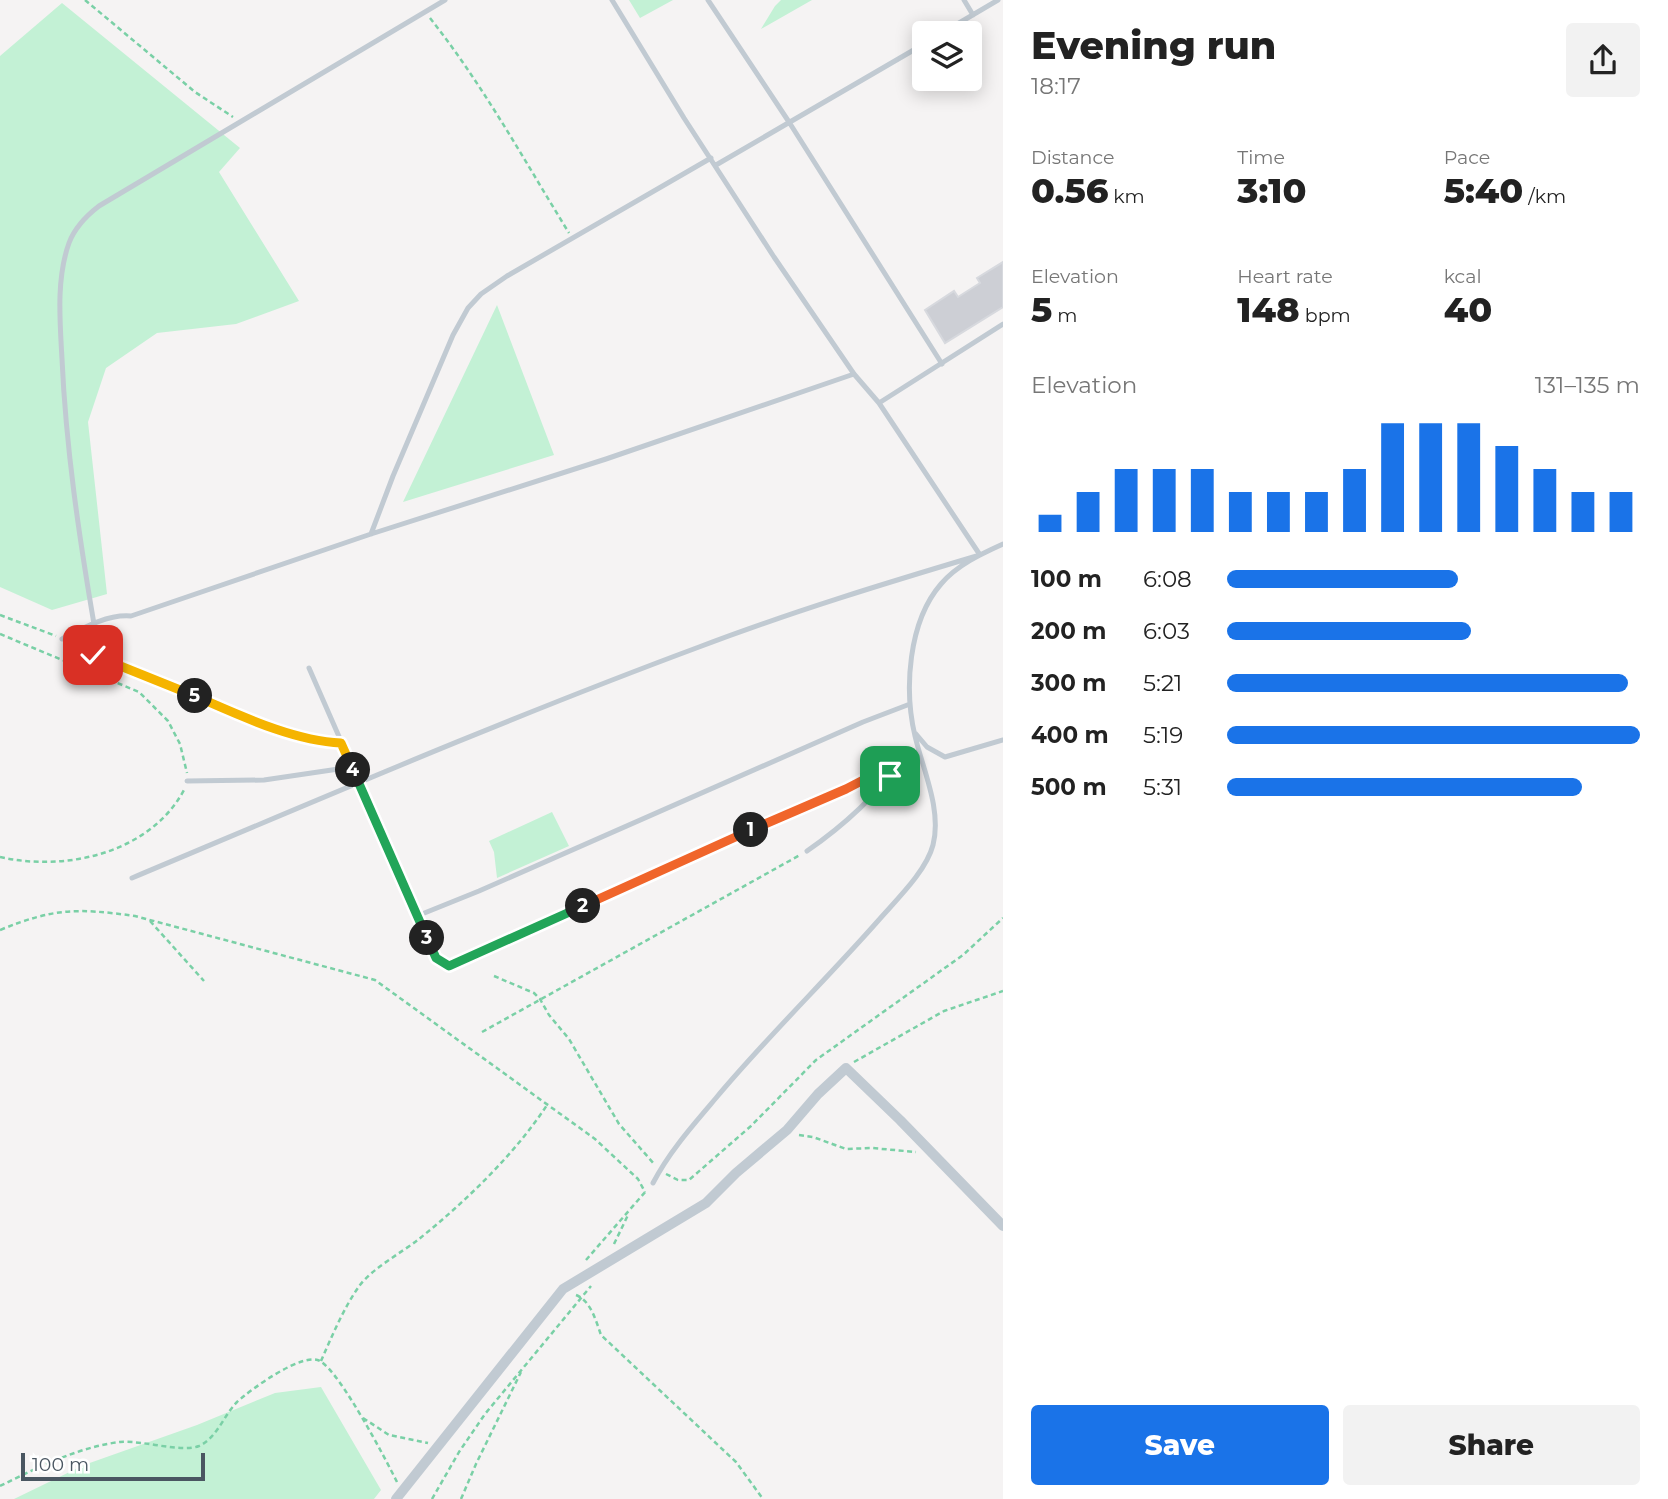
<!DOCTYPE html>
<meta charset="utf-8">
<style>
body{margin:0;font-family:Montserrat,sans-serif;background:#f2f2f2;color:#222;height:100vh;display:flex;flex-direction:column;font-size:26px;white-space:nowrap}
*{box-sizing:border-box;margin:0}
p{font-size:23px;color:#767676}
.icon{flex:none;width:38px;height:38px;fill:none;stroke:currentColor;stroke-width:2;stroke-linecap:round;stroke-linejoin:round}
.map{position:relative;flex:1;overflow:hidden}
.details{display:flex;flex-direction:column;background:#fff;width:665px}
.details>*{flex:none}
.tools{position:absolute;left:912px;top:21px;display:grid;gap:14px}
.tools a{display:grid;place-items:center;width:70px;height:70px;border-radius:7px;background:#fff;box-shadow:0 4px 18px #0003;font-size:35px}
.scale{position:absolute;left:21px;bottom:18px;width:184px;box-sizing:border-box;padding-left:7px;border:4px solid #4a5661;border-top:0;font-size:19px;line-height:24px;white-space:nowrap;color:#4a5661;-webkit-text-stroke:5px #fff;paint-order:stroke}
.pin{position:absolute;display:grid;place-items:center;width:60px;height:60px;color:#fff;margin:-30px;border-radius:14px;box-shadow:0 4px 10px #0006}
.km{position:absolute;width:35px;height:35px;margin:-18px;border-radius:50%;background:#222;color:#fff;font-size:19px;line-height:35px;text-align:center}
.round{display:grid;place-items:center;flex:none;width:74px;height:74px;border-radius:7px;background:#f2f2f2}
.overview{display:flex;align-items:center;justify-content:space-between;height:119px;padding:0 28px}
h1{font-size:38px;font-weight:800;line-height:52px}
.figures{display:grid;grid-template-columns:repeat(3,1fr);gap:10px;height:119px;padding:7px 28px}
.figures div{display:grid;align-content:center}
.figures b{font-size:35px;font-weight:800}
.figures small{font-size:19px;font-weight:400}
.figures p{font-size:19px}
.chart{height:196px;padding:14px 28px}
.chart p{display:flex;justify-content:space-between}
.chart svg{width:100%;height:126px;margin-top:7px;stroke:#1a73e8;stroke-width:6}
.cta{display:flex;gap:14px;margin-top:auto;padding:14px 28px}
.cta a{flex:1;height:80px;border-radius:7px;background:#1a73e8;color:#fff;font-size:28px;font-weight:800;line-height:80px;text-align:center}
.cta a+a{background:#f2f2f2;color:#222}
ul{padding:0 28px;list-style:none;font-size:23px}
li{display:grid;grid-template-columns:112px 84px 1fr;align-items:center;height:52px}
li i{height:18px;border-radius:9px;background:#1a73e8}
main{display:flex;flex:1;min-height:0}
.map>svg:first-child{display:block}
.green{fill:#c3f1d5}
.building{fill:#cdcfd5;stroke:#d7d9de;stroke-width:2}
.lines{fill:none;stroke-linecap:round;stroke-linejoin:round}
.path{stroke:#7ad0a6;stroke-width:2.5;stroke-dasharray:5 3.5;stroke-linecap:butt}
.lane{stroke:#c1cad2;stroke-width:5}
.street{stroke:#c1cad2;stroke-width:10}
.split-1-casing{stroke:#fff;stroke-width:14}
.split-2-casing{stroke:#fff;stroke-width:14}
.split-3-casing{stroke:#fff;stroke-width:14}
.split-4-casing{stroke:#fff;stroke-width:14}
.split-5-casing{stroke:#fff;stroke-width:14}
.split-6-casing{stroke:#fff;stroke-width:14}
.split-1{stroke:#f0652b;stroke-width:9}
.split-2{stroke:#f0652b;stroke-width:9}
.split-3{stroke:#22a559;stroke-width:9}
.split-4{stroke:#22a559;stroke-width:9}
.split-5{stroke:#f5b400;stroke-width:9}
.split-6{stroke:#f5b400;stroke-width:9}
</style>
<main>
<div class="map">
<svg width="1003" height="1499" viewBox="0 0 1003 1499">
<rect width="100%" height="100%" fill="#f5f3f3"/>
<path class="green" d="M629,0h44l-33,18z
M781,0h31l-51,29 14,-23z
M62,3l178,145 -21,24 80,129 -63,23 -79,9 -51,35 -18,54 19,172 -55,16 -52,-23v-531z
M497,305l57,150 -151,47z
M552,812l17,34 -72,32 -3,-26 -5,-11z
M321,1387l60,103 -7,9h-360l70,-34 113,-40 78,-32z"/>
<path class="building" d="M1003,262v45l-58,36 -20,-33 29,-19 4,6 22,-14 -3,-5z"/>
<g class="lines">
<path class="path" d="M85,0l110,92 38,25
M430,18c53,67 94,142 139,215
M0,615l56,21
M0,634l139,58 29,29 12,23 7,29
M71,643l17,10 51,19 92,40 74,26 27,4
M93,655v17
M0,857c66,15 150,-4 184,-67
M150,921l54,60
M0,930c54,-22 77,-22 135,-14l240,64 220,159 43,40 7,13
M494,976l40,17 6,6 9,16 20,24 50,85 36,41
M482,1032l318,-177
M854,1062l90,-51 59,-20
M799,1135l14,2 33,12 26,-1 44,4
M666,1174l12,6h11l62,-54 65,-66 147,-105 40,-37
M614,1244l14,-29
M586,1260l60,-69
M576,1295c15,6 20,26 25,40l135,127 27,37
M321,1361c11,-25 23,-54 39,-76 13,-17 41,-32 59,-46 46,-37 96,-85 128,-134
M363,1418l26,17 39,8
M0,1486c37,-18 78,-39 120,-44 23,-2 61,11 79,4 18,-8 25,-31 38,-44 13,-12 66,-51 83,-41 20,11 65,97 77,121
M432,1499l27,-47 26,-38 106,-128
M461,1499l15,-35 45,-92"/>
<path class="lane" d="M612,0l72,118 90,139 80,117 25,29 101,152
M708,0l81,122 153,242
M964,0l9,15
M942,33l56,-33
M716,165l208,-121
M879,403l124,-79
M371,534l22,-58 60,-141 15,-27 13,-14 26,-18 204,-118
M94,624c-15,-88 -28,-176 -32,-265 -2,-37 -6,-80 7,-116 6,-16 17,-27 30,-37l346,-206
M62,639c21,-11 45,-25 69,-23l240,-82 235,-75 248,-85
M309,668l127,290 13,8 397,-177 73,-38
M916,734l11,13 18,10 58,-17
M187,781l77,-1 88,-13
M807,851c36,-25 67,-52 93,-89
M132,878c188,-79 376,-160 567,-231 92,-35 187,-64 281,-92
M417,916l62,-25 384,-169 47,-18
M653,1183c16,-31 40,-58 63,-85 51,-61 108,-116 161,-176 18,-21 49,-50 56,-77 9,-35 -10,-75 -18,-109 -11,-46 -7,-114 26,-152 16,-19 40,-30 62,-40"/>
<path class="street" d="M396,1499l167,-210 143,-86 30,-30 51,-43 31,-36 28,-26 54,52 103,106"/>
</g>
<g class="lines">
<g class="split-1-casing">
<path id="split-1" d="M751,830l95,-41 54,-28 -10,15"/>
</g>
<g class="split-2-casing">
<path id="split-2" d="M583,906l168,-76"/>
</g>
<g class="split-3-casing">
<path id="split-3" d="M427,938l9,20 13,8 134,-60"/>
</g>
<g class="split-4-casing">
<path id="split-4" d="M353,770l74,168"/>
</g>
<g class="split-5-casing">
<path id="split-5" d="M195,696c44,19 98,45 146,47l12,27"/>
</g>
<g class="split-6-casing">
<path id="split-6" d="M93,655l102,41"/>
</g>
<use href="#split-1" class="split-1"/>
<use href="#split-2" class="split-2"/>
<use href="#split-3" class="split-3"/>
<use href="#split-4" class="split-4"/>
<use href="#split-5" class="split-5"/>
<use href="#split-6" class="split-6"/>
</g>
</svg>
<div class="tools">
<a><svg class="icon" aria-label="layers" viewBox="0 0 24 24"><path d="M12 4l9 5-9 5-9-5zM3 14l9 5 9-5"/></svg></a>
</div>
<div class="scale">100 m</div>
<div class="pin" style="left:890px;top:776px;background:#1e9e55"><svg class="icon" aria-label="arrive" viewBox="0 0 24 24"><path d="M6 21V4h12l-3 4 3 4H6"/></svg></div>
<div class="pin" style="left:93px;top:655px;background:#d93025"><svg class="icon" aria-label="check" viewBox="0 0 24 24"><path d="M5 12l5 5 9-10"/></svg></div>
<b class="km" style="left:751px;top:830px">1</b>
<b class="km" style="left:583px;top:906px">2</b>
<b class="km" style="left:427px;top:938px">3</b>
<b class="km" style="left:353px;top:770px">4</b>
<b class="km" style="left:195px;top:696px">5</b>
</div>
<section class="details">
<div class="overview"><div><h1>Evening run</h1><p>18:17</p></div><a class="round"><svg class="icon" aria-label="share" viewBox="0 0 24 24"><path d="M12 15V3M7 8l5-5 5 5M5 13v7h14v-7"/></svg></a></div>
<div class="figures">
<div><p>Distance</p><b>0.56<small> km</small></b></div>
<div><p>Time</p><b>3:10</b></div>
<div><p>Pace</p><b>5:40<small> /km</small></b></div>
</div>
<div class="figures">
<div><p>Elevation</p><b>5<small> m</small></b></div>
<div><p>Heart rate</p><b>148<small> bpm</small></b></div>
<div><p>kcal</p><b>40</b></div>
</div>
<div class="chart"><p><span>Elevation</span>131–135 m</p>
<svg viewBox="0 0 160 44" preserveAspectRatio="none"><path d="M5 44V38M15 44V30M25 44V22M35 44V22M45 44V22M55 44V30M65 44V30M75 44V30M85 44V22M95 44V6M105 44V6M115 44V6M125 44V14M135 44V22M145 44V30M155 44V30"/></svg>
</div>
<ul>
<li><b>100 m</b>6:08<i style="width:56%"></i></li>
<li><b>200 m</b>6:03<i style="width:59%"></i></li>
<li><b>300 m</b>5:21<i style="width:97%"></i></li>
<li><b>400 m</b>5:19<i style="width:100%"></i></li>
<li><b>500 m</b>5:31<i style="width:86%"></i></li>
</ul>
<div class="cta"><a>Save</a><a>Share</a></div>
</section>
</main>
